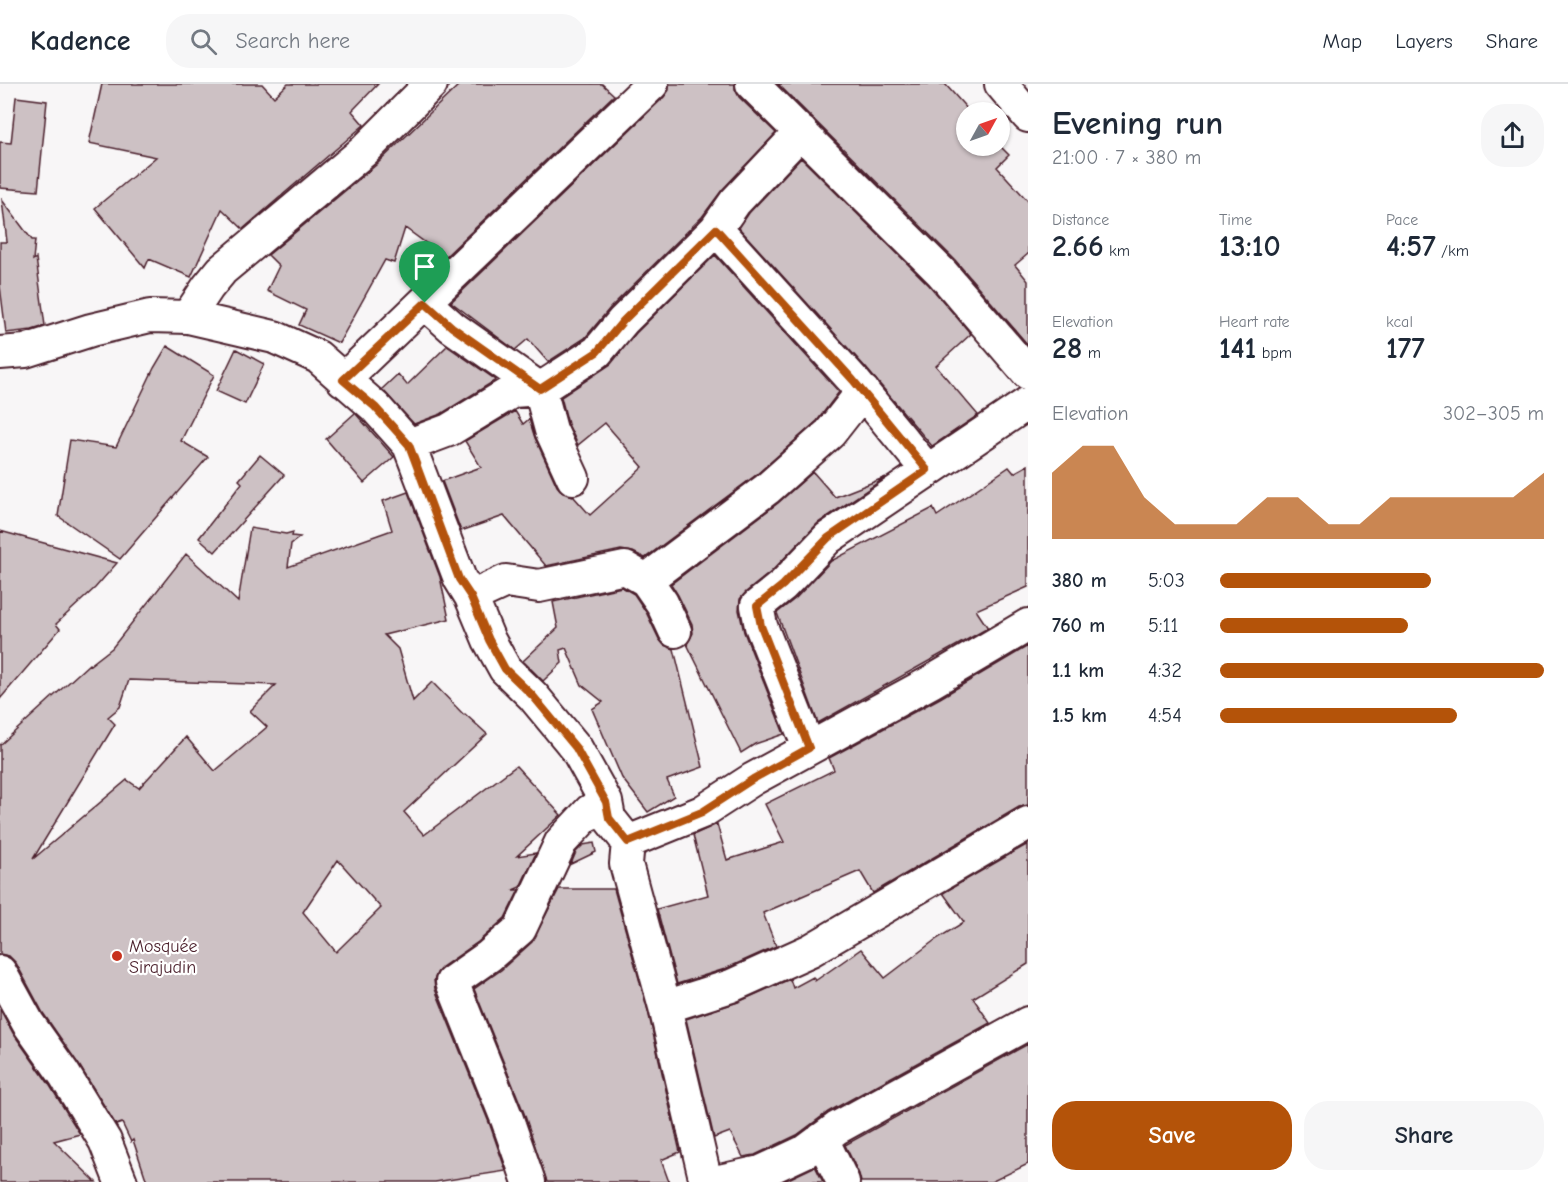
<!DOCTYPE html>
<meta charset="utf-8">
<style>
body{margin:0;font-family:"Comic Neue",sans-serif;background:#f6f6f7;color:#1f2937;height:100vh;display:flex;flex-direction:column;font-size:22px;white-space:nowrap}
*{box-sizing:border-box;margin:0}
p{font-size:20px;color:#747a83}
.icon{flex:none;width:33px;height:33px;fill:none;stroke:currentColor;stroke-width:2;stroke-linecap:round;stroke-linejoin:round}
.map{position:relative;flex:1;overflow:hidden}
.details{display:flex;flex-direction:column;background:#fff;width:540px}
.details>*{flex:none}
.needle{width:39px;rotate:50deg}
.tools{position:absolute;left:956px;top:18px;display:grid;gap:12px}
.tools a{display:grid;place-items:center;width:54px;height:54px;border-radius:50%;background:#fff;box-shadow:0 2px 4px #0004;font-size:30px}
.pin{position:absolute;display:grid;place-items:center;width:51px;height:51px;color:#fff;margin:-62px -26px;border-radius:50% 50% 50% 0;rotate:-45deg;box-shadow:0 0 6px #0007}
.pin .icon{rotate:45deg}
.round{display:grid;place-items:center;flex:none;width:63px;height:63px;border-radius:24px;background:#f6f6f7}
.overview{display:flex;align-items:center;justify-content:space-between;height:102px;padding:0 24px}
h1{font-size:33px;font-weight:800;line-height:45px}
.stats{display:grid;grid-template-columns:repeat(3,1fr);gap:9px;height:102px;padding:6px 24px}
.stats div{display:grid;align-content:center}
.stats b{font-size:30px;font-weight:800}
.stats small{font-size:16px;font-weight:400}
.stats p{font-size:16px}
.chart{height:168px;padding:12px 24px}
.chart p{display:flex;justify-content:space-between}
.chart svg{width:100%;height:108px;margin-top:6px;fill:#b45309;opacity:.7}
.action{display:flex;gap:12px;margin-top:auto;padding:12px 24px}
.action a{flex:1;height:69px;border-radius:24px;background:#b45309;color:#fff;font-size:24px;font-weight:800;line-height:69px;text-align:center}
.action a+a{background:#f6f6f7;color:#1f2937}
ul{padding:0 24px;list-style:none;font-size:20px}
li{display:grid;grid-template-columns:96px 72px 1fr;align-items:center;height:45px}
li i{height:15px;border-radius:8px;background:#b45309}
header{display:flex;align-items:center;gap:36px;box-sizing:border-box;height:84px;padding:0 30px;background:#fff;border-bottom:2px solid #e0e1e3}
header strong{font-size:28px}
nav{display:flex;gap:33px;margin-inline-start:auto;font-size:21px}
.search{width:420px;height:54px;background:#f6f6f7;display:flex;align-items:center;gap:15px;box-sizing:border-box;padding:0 21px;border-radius:24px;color:#747a83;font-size:22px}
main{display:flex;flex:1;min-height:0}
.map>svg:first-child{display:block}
.building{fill:#cdc1c4;stroke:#4a1f2b;stroke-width:1.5;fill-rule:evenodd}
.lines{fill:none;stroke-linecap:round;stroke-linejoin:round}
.street-casing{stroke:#4a1f2b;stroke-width:36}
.street{stroke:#fff;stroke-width:32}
.route-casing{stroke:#fff;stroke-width:12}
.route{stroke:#b45309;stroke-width:8}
.poi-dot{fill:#c8321e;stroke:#fff;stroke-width:2}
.labels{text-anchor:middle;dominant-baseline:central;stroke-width:4.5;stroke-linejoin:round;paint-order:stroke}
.poi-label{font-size:18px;fill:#4a1f2b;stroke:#fff;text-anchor:start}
</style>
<header>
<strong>Kadence</strong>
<div class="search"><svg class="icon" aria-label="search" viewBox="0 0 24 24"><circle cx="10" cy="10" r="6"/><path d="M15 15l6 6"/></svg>Search here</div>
<nav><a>Map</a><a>Layers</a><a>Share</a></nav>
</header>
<main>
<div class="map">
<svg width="1028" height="1098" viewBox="0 0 1028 1098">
<rect width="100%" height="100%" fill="#f8f6f7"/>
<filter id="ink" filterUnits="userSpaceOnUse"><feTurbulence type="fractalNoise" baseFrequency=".0167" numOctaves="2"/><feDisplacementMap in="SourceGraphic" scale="12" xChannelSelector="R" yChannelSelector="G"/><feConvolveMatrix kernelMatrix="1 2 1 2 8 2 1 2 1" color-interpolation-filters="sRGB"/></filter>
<g filter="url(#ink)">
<path class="building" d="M102,0h160l12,13 14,-13h90l-26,27 12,14 -121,104 -21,-20 -31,68 -42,-18 -4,9 -50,-60 61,-51 -67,-14z
M460,0h142l12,11 -169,162 -40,-29 -11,35 -9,-3 -46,83 -40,-18 7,-15 -39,-19 12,-25 -11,-11 108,-90z
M669,0h66v5l4,8 37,36 -54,57 -20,27 -92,91 -25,30 -37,24 -20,-23 -13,11 -64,-48 213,-205 5,-7z
M778,0h167l25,28h-4v34l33,-1 10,10 -12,12 31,34v53l-13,11 13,16v64l-73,-85z
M16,13l31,4 -9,90 -38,-3v-46l11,1z
M801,74l128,127 42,49 -35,32 42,49 -46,31 -66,-78 -127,-140 10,-15z
M2,116l30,40h3l-2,20 3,-2 9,68 -13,4 -26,3 -6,-47v-44h7z
M715,171l124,137 -22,29 -61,54 -111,83 -12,-6 -12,-2 -75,16 -42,-50 -43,15 -19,-50 39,-14 -16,-26 50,-30 8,13 6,-5 6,19 22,48 6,7 10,3 17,19 53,-48 -38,-44 -27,22 -10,-21 -7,-27 50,-33 25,-31z
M167,262l47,29 -33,66 27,16 -88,102 -62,-43 12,-76 46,7 38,-79z
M447,262l49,34 -55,34 -27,10 -32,-35 16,-15 9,11z
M236,265l28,15 -19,40 -29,-13z
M355,329l39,44 -30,26 -38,-44z
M260,371l24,20 -69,77 -16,-14 43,-55 -3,-3z
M1028,381v122l-52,23 12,18 -170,95 -41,-110 19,-15 35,-37 102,-53 4,8 72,-49 5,6z
M813,388l22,25 51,-20 -68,46 -47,49 -25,20 -6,7 -1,11 5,22 40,102 -29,10 -14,9 -54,-109 6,-11 -1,-9 -14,-29 -7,-11 107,-81z
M408,408l32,85 9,42 -65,16 14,14 15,52 19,-19 32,33 1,-1 22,20 -83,78 20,23 92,-69 45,49 -44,41 19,-3 -16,34 -7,3h6l-14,28 -27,24 -36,25 -5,6 -3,7 1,9 55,136 16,46 -71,11h-288l-14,-42 -2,2 -9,-19 -6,2 -37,-60 -36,-52 -27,-50 -7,-7 -9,-2v-209l89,-81 1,1 22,-17 74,-94 52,48 12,-74 36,6 7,-2 -1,4 8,1 -9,7 -3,23 104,-37 -9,-29zM129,596l147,5 -26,26 17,16 -52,44 -29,-34 -47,51 -12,-8 -94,79 82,-135 -7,-7 12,-10zM338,776l43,48 -45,44 -33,-40z
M0,447l117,32 -22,25 -39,36 4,5 -60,70z
M622,503l12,7 12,18 13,27 5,6 10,4 29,118 -36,13 7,16 -26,16 -26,-34 -30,-69 11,-7 -21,-17 -16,-37 -6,2 2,13 -19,18 -20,-20 35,-33 -5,-26z
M1028,562v159l-9,2 -146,86 -13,-22 -97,42 13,33 -51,23 -48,15 -20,-75 51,-14 -15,-60 24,-11 10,36 57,-18 -19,-38 69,-34 -5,-12 111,-60z
M594,759l2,9 -25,12 5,-12 7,-7z
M1028,760v120l-55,34 17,25 -162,89 -31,23 -42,20 -12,2 -13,-25 -16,6 -28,-119 52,-17 52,-23 3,9 20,-11 2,4 46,-32 24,29 50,-38 29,-18 -21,-29z
M559,805h55l34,122 32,141 -19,8 8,22h-122l-23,-69 -50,-124 27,-19 31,-28z
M0,925l13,24 36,51 31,50 -26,7 42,41h-96z
M1028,960v120l-37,18h-130l-2,-8 -14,-29z
M815,1082l8,16h-41l32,-15z"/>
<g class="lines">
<g class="street-casing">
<path id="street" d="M752,0l190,189 86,100
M1001,0l27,32
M716,145l137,151 74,90
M425,219l27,24 88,62 11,41 22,48
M188,233l20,-30 14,-17 142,-119 67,-67
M0,269l25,-2 66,-21 59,-14 38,1 52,12 34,8 44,20 57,50 34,38 51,134 11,18 18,43 16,29 28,27 43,52 30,54 3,16 19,24 -2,22 39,143 41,175
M343,296l309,-296
M409,361l40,-15 64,-39 27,-2 57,-37 26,-31 93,-92 19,-27 66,-70
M646,496l121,-91 63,-56 33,-42
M471,513l35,-16 33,5 86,-18 21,12 16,23 13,28
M809,664l-48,-122 -4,-20 26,-21 45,-47 200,-135
M628,758l74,-30 51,-33 178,-97 97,-57
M0,888l28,51 36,51 41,67 16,41
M665,923l66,-21 80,-36 217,-127
M822,1055l21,43
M529,1098l-22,-63 -55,-137 37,-26 31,-27 41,-87 29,-31 16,-9
M715,1098l46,-10 45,-21 31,-23 191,-105"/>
</g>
<use href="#street" class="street"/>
</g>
</g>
<g class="lines" filter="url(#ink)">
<g class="route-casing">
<path id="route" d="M716,145l137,151 74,90 -99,68 -45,47 -26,21 4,20 48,122 -56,31 -51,33 -74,30 -19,-24 -3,-16 -30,-54 -43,-52 -28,-27 -16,-29 -18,-43 -12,-18 -50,-134 -34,-38 -32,-27 82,-77 27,24 88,62 57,-37 26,-31z"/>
</g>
<use href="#route" class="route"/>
</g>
<circle class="poi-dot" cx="117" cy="872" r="6"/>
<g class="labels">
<g class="poi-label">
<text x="129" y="862">Mosquée<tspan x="129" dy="21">Sirajudin</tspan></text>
</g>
</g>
</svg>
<div class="tools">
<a><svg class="needle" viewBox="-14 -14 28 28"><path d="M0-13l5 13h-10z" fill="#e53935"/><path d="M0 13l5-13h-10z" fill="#747a83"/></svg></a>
</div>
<div class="pin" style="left:425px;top:219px;background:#1e9e55"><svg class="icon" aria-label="arrive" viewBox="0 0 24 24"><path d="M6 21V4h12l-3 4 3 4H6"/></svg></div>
</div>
<section class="details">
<div class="overview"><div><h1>Evening run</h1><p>21:00 · 7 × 380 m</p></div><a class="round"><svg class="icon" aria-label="share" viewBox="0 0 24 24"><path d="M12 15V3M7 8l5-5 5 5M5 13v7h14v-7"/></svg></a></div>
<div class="stats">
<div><p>Distance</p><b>2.66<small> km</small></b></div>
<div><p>Time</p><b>13:10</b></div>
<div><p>Pace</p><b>4:57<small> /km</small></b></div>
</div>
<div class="stats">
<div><p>Elevation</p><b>28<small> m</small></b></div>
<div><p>Heart rate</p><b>141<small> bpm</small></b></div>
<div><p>kcal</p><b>177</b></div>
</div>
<div class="chart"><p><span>Elevation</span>302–305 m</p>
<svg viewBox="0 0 160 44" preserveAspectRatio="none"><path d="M0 44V17L10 6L20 6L30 27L40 38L50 38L60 38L70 27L80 27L90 38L100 38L110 27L120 27L130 27L140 27L150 27L160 17V44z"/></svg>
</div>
<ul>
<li><b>380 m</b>5:03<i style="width:65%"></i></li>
<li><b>760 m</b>5:11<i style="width:58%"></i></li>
<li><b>1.1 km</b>4:32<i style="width:100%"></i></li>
<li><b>1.5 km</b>4:54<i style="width:73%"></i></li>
</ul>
<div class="action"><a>Save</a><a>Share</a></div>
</section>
</main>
